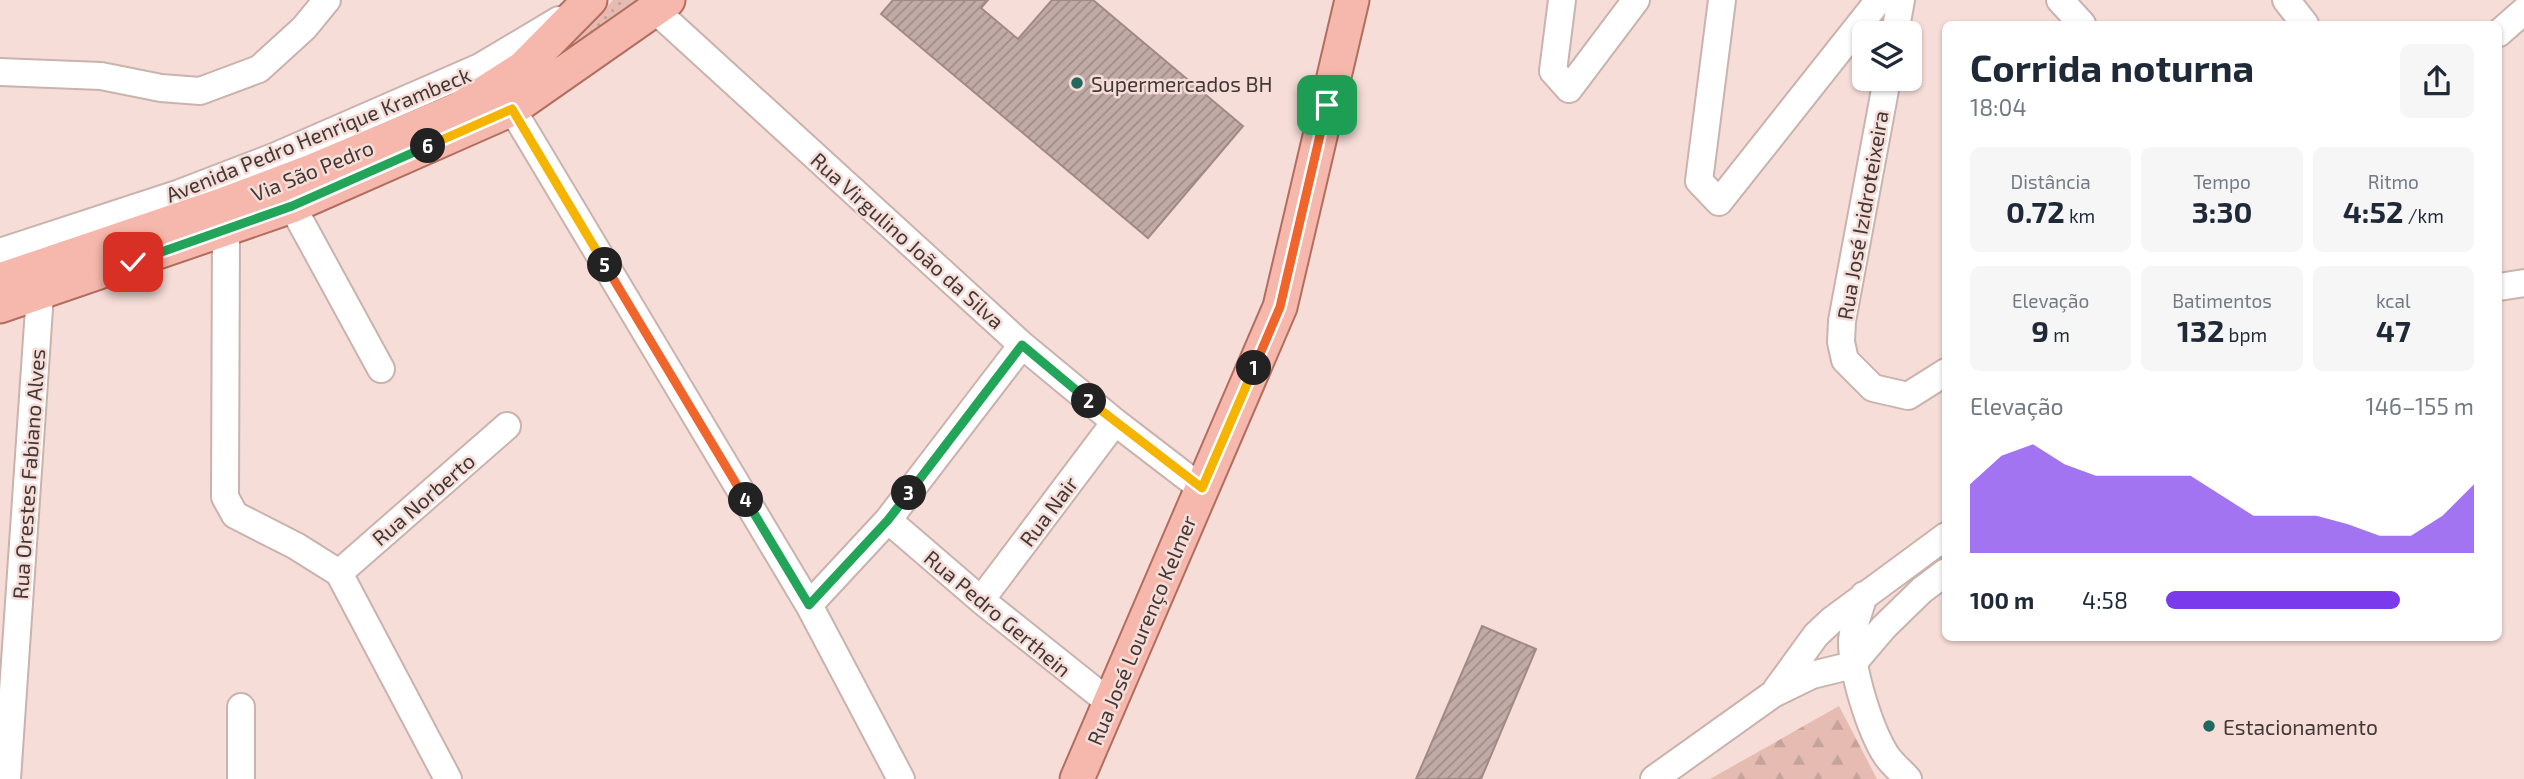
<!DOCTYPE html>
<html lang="pt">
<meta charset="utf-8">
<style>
body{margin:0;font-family:"Exo 2",sans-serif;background:#f6f6f7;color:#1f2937;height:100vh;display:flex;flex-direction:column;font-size:26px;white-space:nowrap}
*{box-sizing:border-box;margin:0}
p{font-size:23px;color:#747a83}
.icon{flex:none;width:38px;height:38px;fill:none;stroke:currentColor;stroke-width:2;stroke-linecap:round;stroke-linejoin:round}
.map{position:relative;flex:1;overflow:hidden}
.details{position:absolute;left:1942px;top:21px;width:560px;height:620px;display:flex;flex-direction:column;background:#fff;border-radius:10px;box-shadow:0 2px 5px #0004}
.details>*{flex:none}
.tools{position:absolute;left:1852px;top:21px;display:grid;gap:14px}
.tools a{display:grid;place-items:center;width:70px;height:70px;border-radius:10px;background:#fff;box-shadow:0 2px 5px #0004;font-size:35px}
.pin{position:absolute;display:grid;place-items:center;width:60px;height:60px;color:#fff;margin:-30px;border-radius:14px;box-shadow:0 4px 10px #0006}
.km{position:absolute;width:35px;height:35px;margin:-18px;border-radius:50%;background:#222;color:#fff;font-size:19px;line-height:35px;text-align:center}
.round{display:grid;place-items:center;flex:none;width:74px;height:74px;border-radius:10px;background:#f6f6f7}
.headline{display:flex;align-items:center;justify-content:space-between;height:119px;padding:0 28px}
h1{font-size:38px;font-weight:700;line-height:52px}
.figures{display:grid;grid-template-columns:repeat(3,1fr);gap:10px;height:119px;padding:7px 28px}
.figures div{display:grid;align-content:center;border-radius:10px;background:#f6f6f7;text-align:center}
.figures b{font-size:30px;font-weight:700}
.figures small{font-size:19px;font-weight:400}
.figures p{font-size:19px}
.chart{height:196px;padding:14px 28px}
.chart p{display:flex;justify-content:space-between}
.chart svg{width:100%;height:126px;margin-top:7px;fill:#7c3aed;opacity:.7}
ul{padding:0 28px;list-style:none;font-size:23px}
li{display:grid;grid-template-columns:112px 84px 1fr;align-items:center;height:52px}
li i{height:18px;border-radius:9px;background:#7c3aed}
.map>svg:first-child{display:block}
.grass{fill:url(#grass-dots)}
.forest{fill:url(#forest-firs)}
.building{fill:url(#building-hatch);stroke:#a18a85;stroke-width:2}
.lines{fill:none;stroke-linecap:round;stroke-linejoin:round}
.minor-casing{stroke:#cab2ad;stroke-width:30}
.major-casing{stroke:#b36d5e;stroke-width:37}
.minor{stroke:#fff;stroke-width:26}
.major{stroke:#f6b8ac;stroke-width:33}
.split-1-casing{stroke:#fff;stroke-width:14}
.split-2-casing{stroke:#fff;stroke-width:14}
.split-3-casing{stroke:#fff;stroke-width:14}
.split-4-casing{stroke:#fff;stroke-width:14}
.split-5-casing{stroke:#fff;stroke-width:14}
.split-6-casing{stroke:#fff;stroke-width:14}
.split-7-casing{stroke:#fff;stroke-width:14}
.split-1{stroke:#f0652b;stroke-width:9}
.split-2{stroke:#f5b400;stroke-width:9}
.split-3{stroke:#22a559;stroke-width:9}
.split-4{stroke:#22a559;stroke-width:9}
.split-5{stroke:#f0652b;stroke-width:9}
.split-6{stroke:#f5b400;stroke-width:9}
.split-7{stroke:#22a559;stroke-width:9}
.poi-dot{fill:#21695f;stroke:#f6ddd8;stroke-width:2.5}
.labels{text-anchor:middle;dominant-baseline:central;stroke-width:5;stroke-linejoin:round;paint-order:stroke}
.poi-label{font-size:21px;fill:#423836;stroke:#f6ddd8;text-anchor:start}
.street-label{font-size:21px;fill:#423836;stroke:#f6ddd8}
</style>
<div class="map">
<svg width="2524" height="779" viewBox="0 0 2524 779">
<defs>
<pattern id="grass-dots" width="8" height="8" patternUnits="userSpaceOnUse" patternTransform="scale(1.75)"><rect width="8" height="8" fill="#e6bcb2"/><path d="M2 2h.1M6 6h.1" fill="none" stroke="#c6a29a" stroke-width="1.8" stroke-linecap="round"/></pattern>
<pattern id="forest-firs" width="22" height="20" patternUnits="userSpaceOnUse" patternTransform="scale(1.75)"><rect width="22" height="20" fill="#e6bcb2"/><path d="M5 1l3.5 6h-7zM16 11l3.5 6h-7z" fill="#c6a29a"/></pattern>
<pattern id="building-hatch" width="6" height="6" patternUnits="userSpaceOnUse" patternTransform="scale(1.75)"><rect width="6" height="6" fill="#c2aba6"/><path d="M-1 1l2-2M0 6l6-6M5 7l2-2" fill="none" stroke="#9f8c88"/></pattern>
</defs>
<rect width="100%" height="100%" fill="#f6ddd8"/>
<path class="grass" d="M613,0h24l6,8 -102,71z"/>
<path class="forest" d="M1839,706l38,73h-167z"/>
<path class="building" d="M893,0h95l-7,8 37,31 34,-39h41l150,126 -95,112 -267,-224z
M1482,626l54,23 -55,130h-65z"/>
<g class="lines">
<g class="minor-casing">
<path id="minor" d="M1562,0l-9,71 16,18 67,-89
M1722,0l-23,181 20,21 160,-202
M2060,0l22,24
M2286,0l19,24
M655,10l367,335 93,77 86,66
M1895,33l6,-33
M2499,33l25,-22
M0,72l101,4 60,12 39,3 59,-22 45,-41 23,-28
M1887,79l-45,242 -1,21 4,18 28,28 35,8 38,-24
M512,109l297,496 92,174
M292,206l89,163
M226,230l-1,267 10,18 61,31 43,27 109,206
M0,252l180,-59 96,-37 204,-89 79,-47
M2499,287l25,-4
M888,520l93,80 129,103
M339,573l168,-147
M1864,595c-4,15 -12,32 -12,47 0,30 18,88 34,113 6,9 15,16 22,24
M981,600l134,-178
M809,605l79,-85 134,-175
M1776,690l40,-55 16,-15 114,-84
M7,779l33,-485
M241,779v-72
M1654,779l119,-85 39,-19 33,-8 10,-6 29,-34 38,-37 24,-18"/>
</g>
<g class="major-casing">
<path id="major" d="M0,280l219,-74 93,-35 147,-62 64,-41 67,-68
M0,306l292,-100 220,-97 156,-109
M1077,779l203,-472 72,-307"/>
</g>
<use href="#minor" class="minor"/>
<use href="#major" class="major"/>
</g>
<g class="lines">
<g class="split-1-casing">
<path id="split-1" d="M1254,368l26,-61 47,-202"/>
</g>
<g class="split-2-casing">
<path id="split-2" d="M1089,401l113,87 52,-120"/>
</g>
<g class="split-3-casing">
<path id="split-3" d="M909,493l113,-148 67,56"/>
</g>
<g class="split-4-casing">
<path id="split-4" d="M746,500l63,105 79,-85 21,-27"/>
</g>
<g class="split-5-casing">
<path id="split-5" d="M605,265l141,235"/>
</g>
<g class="split-6-casing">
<path id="split-6" d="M428,146l84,-37 93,156"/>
</g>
<g class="split-7-casing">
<path id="split-7" d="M133,262l159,-56 136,-60"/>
</g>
<use href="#split-1" class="split-1"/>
<use href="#split-2" class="split-2"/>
<use href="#split-3" class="split-3"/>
<use href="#split-4" class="split-4"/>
<use href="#split-5" class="split-5"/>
<use href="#split-6" class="split-6"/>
<use href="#split-7" class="split-7"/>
</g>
<g class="poi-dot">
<circle cx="1077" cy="83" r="7"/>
<circle cx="2209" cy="726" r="7"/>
</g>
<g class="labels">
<g class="poi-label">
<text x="1091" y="83">Supermercados BH</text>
<text x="2223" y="726">Estacionamento</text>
</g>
<g class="street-label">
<text transform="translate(318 134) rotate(-22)">Avenida Pedro Henrique Krambeck</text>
<text transform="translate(312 170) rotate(-22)">Via São Pedro</text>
<text transform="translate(1862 215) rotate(-80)">Rua José Izidroteixeira</text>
<text transform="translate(908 240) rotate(42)">Rua Virgulino João da Silva</text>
<text transform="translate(28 474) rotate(-86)">Rua Orestes Fabiano Alves</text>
<text transform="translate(423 499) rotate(-41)">Rua Norberto</text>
<text transform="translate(1048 511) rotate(-53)">Rua Nair</text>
<text transform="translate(998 613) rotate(40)">Rua Pedro Gerthein</text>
<text transform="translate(1141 630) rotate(-67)">Rua José Lourenço Kelmer</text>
</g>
</g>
</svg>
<div class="tools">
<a><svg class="icon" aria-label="layers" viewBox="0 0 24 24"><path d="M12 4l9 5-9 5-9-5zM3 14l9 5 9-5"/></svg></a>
</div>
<div class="pin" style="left:1327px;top:105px;background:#1e9e55"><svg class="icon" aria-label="arrive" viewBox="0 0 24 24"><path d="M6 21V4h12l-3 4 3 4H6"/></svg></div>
<div class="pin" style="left:133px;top:262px;background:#d93025"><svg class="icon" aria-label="check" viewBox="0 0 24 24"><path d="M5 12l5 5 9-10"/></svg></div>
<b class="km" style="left:1254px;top:368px">1</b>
<b class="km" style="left:1089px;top:401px">2</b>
<b class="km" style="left:909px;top:493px">3</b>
<b class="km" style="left:746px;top:500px">4</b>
<b class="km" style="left:605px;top:265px">5</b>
<b class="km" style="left:428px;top:146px">6</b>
<section class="details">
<div class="headline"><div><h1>Corrida noturna</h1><p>18:04</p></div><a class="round"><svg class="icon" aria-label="share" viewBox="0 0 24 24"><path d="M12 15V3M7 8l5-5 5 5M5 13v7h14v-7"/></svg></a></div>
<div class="figures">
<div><p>Distância</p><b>0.72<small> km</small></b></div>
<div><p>Tempo</p><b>3:30</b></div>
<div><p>Ritmo</p><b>4:52<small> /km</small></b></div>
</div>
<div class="figures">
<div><p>Elevação</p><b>9<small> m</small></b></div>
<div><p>Batimentos</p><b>132<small> bpm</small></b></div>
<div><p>kcal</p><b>47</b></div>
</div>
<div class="chart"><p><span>Elevação</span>146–155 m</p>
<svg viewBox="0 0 160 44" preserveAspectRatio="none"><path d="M0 44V20L10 10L20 6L30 13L40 17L50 17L60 17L70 17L80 24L90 31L100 31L110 31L120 34L130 38L140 38L150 31L160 20V44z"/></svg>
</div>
<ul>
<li><b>100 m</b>4:58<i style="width:76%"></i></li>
</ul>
</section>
</div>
